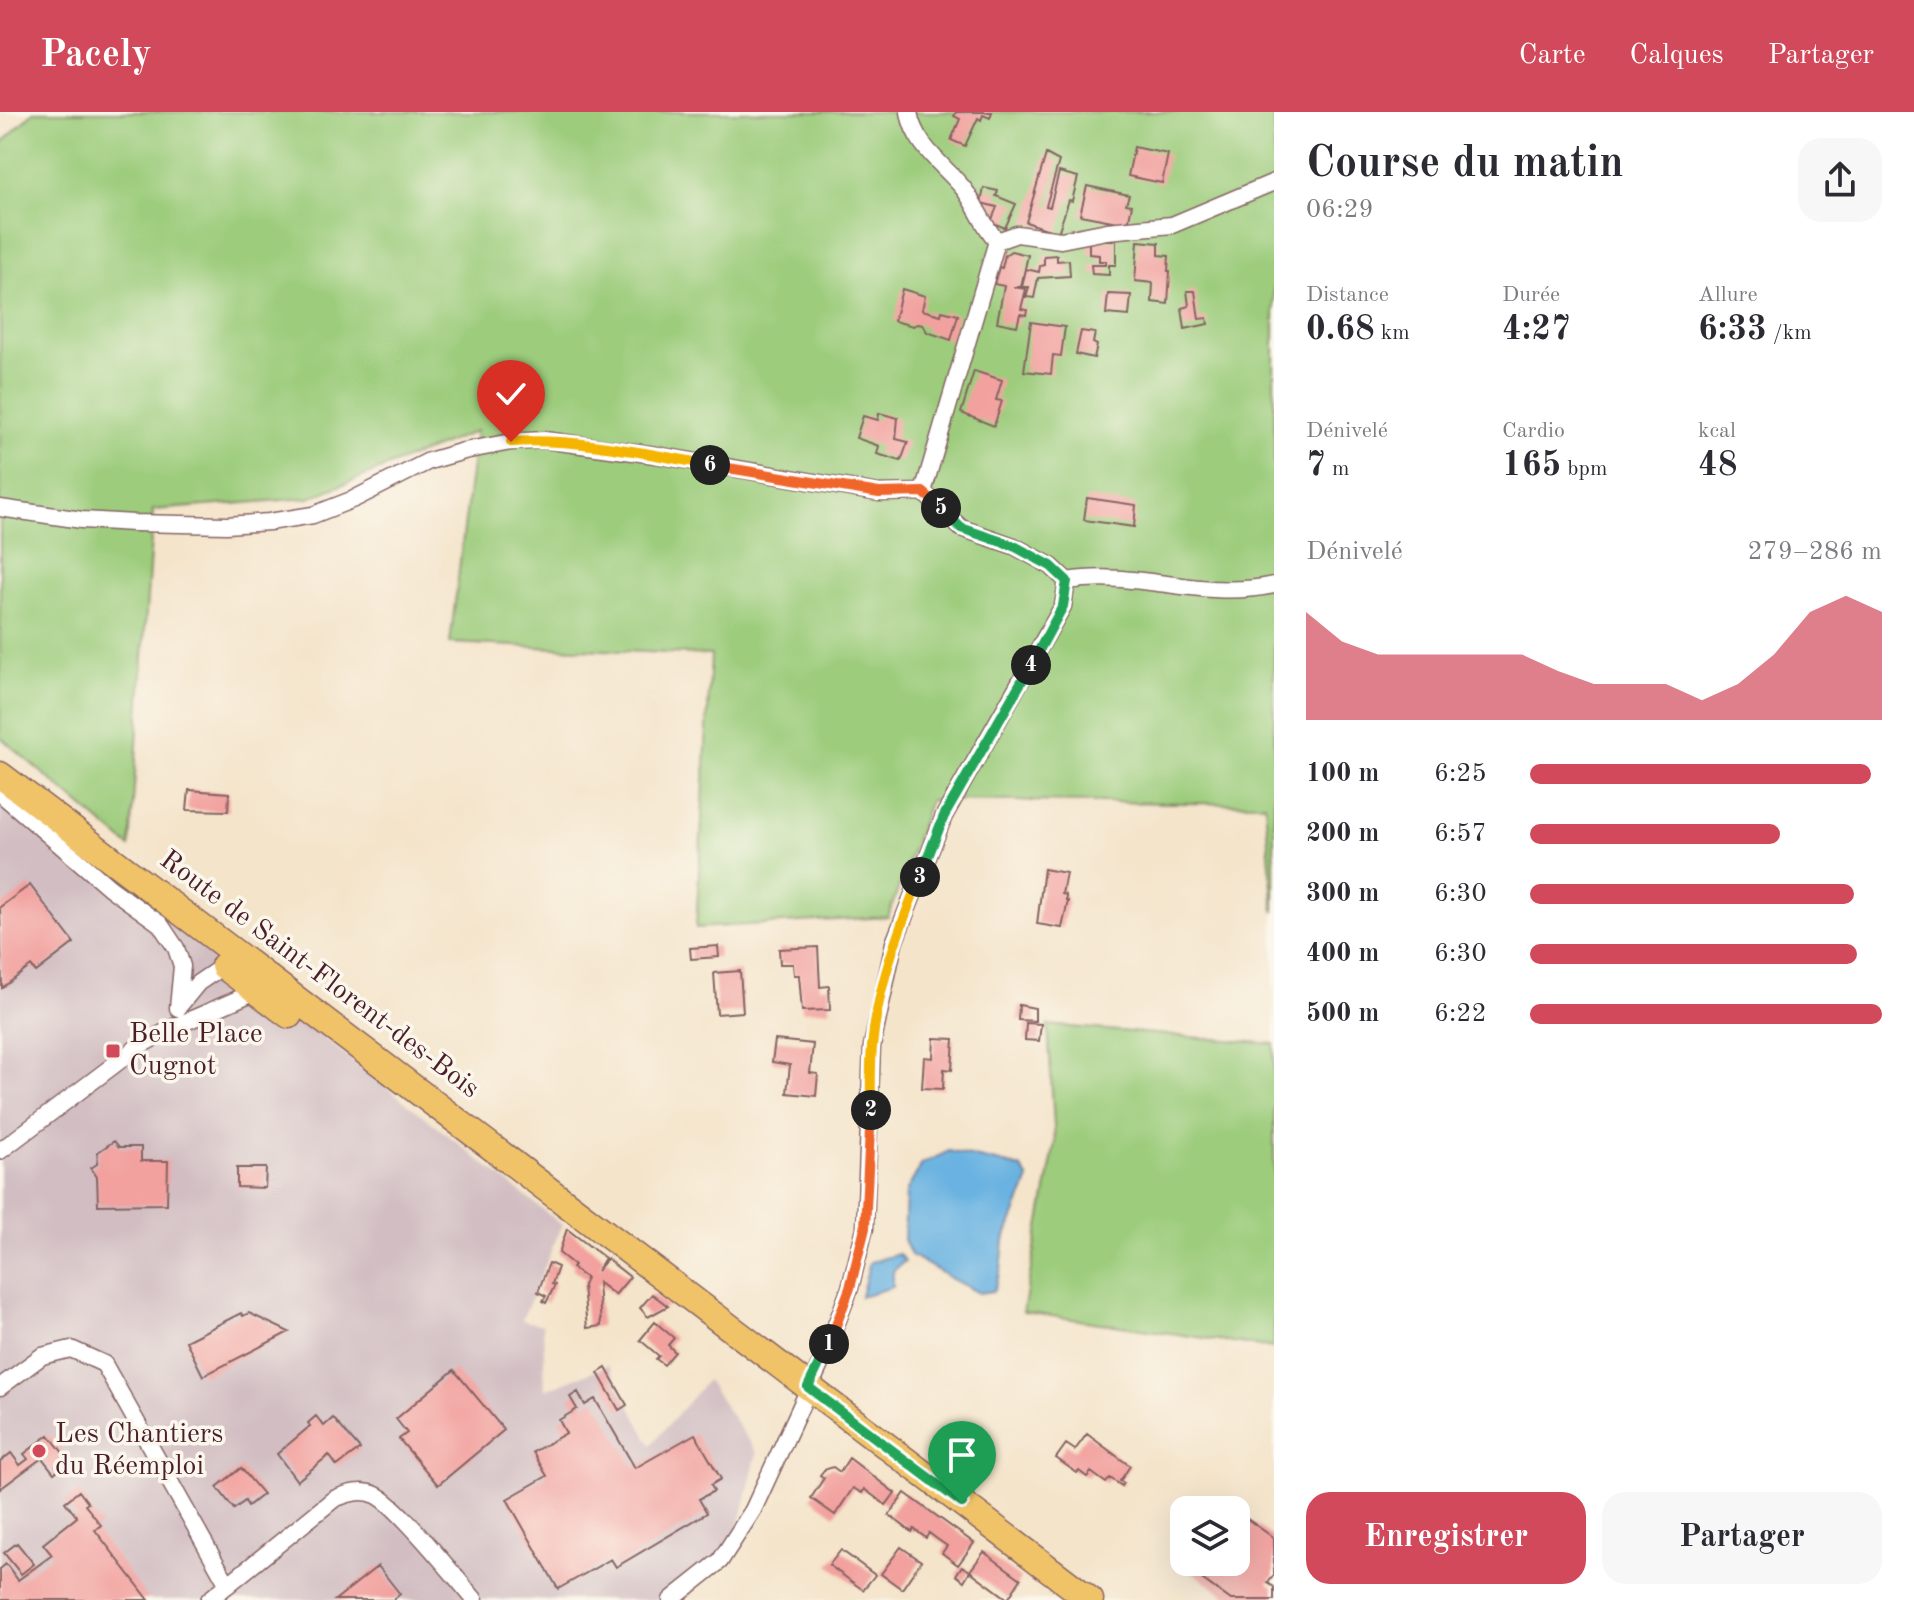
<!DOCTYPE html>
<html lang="fr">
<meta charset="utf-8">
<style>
body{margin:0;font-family:"Old Standard TT",serif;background:#f7f7f7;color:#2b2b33;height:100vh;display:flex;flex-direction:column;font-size:30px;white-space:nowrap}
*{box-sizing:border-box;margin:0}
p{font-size:26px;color:#7c7c81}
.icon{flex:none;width:44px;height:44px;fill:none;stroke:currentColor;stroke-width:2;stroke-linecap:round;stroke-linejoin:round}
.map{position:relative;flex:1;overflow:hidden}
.panel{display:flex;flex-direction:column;background:#fff;width:640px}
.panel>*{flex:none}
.fabs{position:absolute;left:1170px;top:1384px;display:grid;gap:16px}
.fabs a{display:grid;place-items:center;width:80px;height:80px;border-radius:16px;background:#fff;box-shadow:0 8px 32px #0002;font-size:40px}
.pin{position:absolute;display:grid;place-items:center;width:68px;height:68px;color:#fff;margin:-82px -34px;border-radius:50% 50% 50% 0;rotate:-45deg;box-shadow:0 0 8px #0007}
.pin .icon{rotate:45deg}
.km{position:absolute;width:40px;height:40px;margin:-20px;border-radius:50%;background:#222;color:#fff;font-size:22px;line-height:40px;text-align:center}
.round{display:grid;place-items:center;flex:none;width:84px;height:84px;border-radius:24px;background:#f7f7f7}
.summary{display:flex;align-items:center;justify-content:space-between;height:136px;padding:0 32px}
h1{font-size:44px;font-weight:700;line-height:60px}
.stats{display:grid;grid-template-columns:repeat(3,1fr);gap:12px;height:136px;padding:8px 32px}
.stats div{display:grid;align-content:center}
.stats b{font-size:34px;font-weight:700}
.stats small{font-size:22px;font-weight:400}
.stats p{font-size:22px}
.chart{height:224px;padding:16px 32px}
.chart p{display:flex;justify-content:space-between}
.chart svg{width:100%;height:144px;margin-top:8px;fill:#d1495b;opacity:.7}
.action{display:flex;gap:16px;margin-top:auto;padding:16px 32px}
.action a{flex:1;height:92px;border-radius:24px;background:#d1495b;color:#fff;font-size:32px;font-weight:700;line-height:92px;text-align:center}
.action a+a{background:#f7f7f7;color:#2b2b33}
ul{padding:0 32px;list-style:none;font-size:26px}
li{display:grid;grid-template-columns:128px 96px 1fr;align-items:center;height:60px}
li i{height:20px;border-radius:10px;background:#d1495b}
header{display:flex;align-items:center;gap:48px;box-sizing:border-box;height:112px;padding:0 40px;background:#d1495b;color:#fff}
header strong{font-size:38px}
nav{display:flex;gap:44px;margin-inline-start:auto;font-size:28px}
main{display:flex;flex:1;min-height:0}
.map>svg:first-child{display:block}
.industrial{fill:#d2bec2}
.green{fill:#9ccc7c;stroke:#737654;stroke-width:2}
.water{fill:#69b2e1;stroke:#5a6886;stroke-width:2}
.building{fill:#f2a19f}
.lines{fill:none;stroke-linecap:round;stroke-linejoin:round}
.minor-casing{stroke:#866463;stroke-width:19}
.primary-casing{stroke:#866463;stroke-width:29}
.minor{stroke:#fff;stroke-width:16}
.primary{stroke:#f1c369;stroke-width:26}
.split-1-casing{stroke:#fff;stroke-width:16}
.split-2-casing{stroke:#fff;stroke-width:16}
.split-3-casing{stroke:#fff;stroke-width:16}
.split-4-casing{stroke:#fff;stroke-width:16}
.split-5-casing{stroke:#fff;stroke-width:16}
.split-6-casing{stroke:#fff;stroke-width:16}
.split-7-casing{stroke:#fff;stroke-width:16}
.split-1{stroke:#22a559;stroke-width:10}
.split-2{stroke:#f0652b;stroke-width:10}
.split-3{stroke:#f5b400;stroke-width:10}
.split-4{stroke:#22a559;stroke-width:10}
.split-5{stroke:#22a559;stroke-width:10}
.split-6{stroke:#f0652b;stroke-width:10}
.split-7{stroke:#f5b400;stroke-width:10}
.poi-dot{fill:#d1495b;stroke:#fbf7ec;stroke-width:3}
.labels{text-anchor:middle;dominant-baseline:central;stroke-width:7;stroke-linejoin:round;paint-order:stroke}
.street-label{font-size:28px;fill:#4a1f2b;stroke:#fbf7ec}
.poi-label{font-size:28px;fill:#4a1f2b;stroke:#fbf7ec;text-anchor:start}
</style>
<header>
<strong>Pacely</strong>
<nav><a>Carte</a><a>Calques</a><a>Partager</a></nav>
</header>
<main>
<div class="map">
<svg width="1274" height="1488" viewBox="0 0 1274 1488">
<rect width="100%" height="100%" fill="#fbf7ec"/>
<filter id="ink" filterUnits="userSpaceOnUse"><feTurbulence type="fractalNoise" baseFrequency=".0125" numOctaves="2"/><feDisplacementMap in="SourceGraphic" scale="16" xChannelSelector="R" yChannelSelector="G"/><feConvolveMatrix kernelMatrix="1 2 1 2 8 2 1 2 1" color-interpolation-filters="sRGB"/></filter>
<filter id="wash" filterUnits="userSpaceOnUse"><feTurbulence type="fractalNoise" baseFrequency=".006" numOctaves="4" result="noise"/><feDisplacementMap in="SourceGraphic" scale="32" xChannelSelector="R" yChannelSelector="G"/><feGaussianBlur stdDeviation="1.8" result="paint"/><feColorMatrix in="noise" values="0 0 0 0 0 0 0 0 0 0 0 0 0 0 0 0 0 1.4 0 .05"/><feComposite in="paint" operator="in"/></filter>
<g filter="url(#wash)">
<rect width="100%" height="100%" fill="#f4e4ca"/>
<path class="industrial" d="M0,671l562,442 -40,95 21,5 2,65 63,-25 43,80 56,-65 50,73 -26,107 -56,40h-675z"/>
<path class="green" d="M33,0h1241v801l-9,-109 -335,-4 -42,117 -192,11 15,-273 -261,-12 26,-212 -167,67 -156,12 -23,337 -130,-110v-592z
M1048,913l226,19v304l-251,-36 32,-169z"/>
<path class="water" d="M949,1039l72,17 8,11 -25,62 -3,29 -8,21 -14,2 -25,-13 -43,-25 -7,-15 2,-48 16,-28z
M899,1142l6,7 -12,10v16l-32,9 9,-34z"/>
<g id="blocks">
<path class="building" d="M956,0h36l-2,6 -7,-3 -2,5 -3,-2 -13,28 -14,-6 9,-21 -6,-3z
M1134,35l34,7 -6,29 -34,-7z
M1046,42l13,7 -13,45 4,1 9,-35 19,5 -6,24 -3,-1 -11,33 -32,-11z
M1087,74l42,9 -3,9 6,1 -4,19 -48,-9z
M984,76l14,3 -2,5 20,8 -11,24 -14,-6 6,-15 -16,-4z
M1089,128h27v25h-7v10l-17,-1 -1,-9h15v-4h-7v-6l-10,-1z
M1138,129l21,2v12l10,1 -1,15h2l-2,33 -16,-2 1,-19 -18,-2z
M1011,139l17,4 -7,32h-8l13,2 -5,20 6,1 -1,5 -6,-1 -3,12 -20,-4 7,-36 -10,-2 5,-17 3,1 3,-13z
M1057,143v6l12,-1 1,16 -32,2 -4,20 -8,-1 3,-10h-7l4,-18 13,3 1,-6 4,-1v-9z
M902,177l23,7 -3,14 19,5 1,-4 16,4 -7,25 -24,-8 -4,-7 -6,-1 -4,2 -19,-5z
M1187,179h8l4,28 8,-1 1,6 -23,5 -3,-21 7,-2z
M1108,182l23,1 -2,21 -23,-2z
M1031,210l34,5 -4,29 -8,-1 -2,19 -27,-3z
M1081,219l14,2 -2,10 4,2 -3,13 -18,-4z
M974,259l28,9 -6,20 6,1 -8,25 -33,-13z
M879,301l19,5 -2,21 12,3 -7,19 -24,-7 2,-8 -23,-8 7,-22 15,4z
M1087,386l49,7 -2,22 -50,-7z
M189,678l40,3 -1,18 -41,-1z
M1044,757l22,4 -4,21 4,1v6h2l-6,27 -25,-4z
M30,773l44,58 -38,29 -5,-6 -29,22 -2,-81z
M718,834l1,11 -28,2 -1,-11z
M818,835l2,40 9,-1 1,24 -28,1 -3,-36h-5l-1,-11h-13l-1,-15z
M740,859l3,41 -26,2 -3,-41z
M1019,893l16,3v13l-17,-1z
M1026,911l15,1 -2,17 -14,-1z
M934,926l20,1 -2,31 -8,-1 -1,20 -21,-1 2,-31 9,1z
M775,928l38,4 -3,29 8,1 -2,22 -29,-3 3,-28 -18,-3z
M114,1029l5,6h22v14h27l-1,43 -69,1 -1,-28 -6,-9 6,-4 1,-12z
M237,1056h29l-1,20 -28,-1z
M567,1117l38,29 -8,13 10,-12 23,18 -15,18 -17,-13 3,44 -14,2 -4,-42 3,-8 -14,-10 2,-3 -15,-12z
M549,1151l9,4 -6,17 3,1 -9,18 -3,-2 3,-5 -8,-4z
M652,1182l16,12 -20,11 -8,-9z
M241,1201l2,3 6,-3 40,19 -86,44 -17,-35z
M655,1210l19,16 -6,7 7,7 -11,13 -8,-6 3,-3 -19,-16z
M606,1256l21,37 -8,5 -21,-37z
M454,1258l50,60 -66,55 -39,-46 8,-6 -11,-14z
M578,1280l7,13 10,-6 40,69 60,-34 26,45 -10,6 3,6 -15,8 8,14 -91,54 -5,-8 -53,30 -51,-90 40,-23 -14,-24 33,-19 -7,-13 18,-11 -7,-12z
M316,1304l8,10 9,-8 27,31 -23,17 -8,-11 -32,26 -20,-27 33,-28 -2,-3z
M1087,1322l43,32 -10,15 4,2 -2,3 -12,-8 -4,5 -15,-11 -4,5 -8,-6 -2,2 -21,-15 10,-14 9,6z
M49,1323l18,23 -11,8 2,4 -4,3 -12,-15 -42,31v-27l11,-9 9,12 8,-6 -4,-5z
M849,1346l46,35 -9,12 -22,-16 -2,4 -9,-5 -18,27 -24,-17 13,-20 -4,-3 4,-5 9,-3 7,5z
M241,1356l22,26 -15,12 -3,-5 -11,8 -17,-22z
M79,1379l9,12 -3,2 16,20 -6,5 54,70h-149v-31l6,-5 12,16 34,-25 -9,-11 34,-27 -12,-15z
M905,1381l69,50 -16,22 -16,-12 5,-7 -10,-7 -8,-6 -3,5 -12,-9 -2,3 -23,-17z
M1236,1399l38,27v37l-6,8 6,4v13h-43l-43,-31 5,-7h43z
M17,1431l17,21 -13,10 -17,-21z
M901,1435l20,14 -19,28 -21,-15z
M841,1438l34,25 -12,15 -34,-25z
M984,1440l37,27 -13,20 -38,-28 -6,10 -8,-6 6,-9 8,5z
M378,1454l22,28 -7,6h-58z"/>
</g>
</g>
<g filter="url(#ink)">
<use href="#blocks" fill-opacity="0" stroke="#866463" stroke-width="2"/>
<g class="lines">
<g class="minor-casing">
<path id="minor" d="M997,129l20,-7 44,6 46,-9 65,-6 102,-43
M0,396l82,12 52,3 93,2 42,-3 44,-7 41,-16 75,-38 35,-10 47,-9 33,-2 112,15 223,38 44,-1
M1067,469c72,-12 134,20 207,4
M0,681l110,95 50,36 16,24 6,18 -4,42
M180,893l18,-22 25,-17 9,2
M0,1039l139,-105 37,-20 69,-30 10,-6 -3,-7
M0,1275l42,-31 29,-7 33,15 124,221
M209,1488l125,-101c14,-6 28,-10 42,-4 22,10 80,83 99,105
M671,1488l49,-39 33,-51 72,-156 25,-66 15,-60 7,-182 22,-103 50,-127 119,-210 4,-25 -16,-15 -37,-20 -53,-18 -38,-36 74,-251c-16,-18 -21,-37 -34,-53 -20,-24 -49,-43 -54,-76"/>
</g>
<g class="primary-casing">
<path id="primary" d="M0,663l1090,825
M224,854l65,49"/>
</g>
<use href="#minor" class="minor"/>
<use href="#primary" class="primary"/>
</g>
</g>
<g class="lines" filter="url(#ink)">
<g class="split-1-casing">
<path id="split-1" d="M829,1232l-21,43 154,116"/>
</g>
<g class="split-2-casing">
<path id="split-2" d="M829,1232l21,-56 15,-60 6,-118"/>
</g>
<g class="split-3-casing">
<path id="split-3" d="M871,998c0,-21 -1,-42 1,-63 5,-59 26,-115 48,-170"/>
</g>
<g class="split-4-casing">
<path id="split-4" d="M920,765l24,-61 87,-151"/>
</g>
<g class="split-5-casing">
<path id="split-5" d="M941,396l20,20 53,18 37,20 16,15 -4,25 -32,59"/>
</g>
<g class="split-6-casing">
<path id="split-6" d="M710,353l169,28 44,-1 18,16"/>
</g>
<g class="split-7-casing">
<path id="split-7" d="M511,330c67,-4 133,11 199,23"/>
</g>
<use href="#split-1" class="split-1"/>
<use href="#split-2" class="split-2"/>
<use href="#split-3" class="split-3"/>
<use href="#split-4" class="split-4"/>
<use href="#split-5" class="split-5"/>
<use href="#split-6" class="split-6"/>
<use href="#split-7" class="split-7"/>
</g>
<g class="poi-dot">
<rect x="105" y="931" width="16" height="16" rx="4"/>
<circle cx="39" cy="1339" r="8"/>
</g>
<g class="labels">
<g class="street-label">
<text transform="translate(319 863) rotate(37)">Route de Saint-Florent-des-Bois</text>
</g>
<g class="poi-label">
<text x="129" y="923">Belle Place<tspan x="129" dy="32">Cugnot</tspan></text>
<text x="55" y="1323">Les Chantiers<tspan x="55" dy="32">du Réemploi</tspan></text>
</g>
</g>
</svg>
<div class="fabs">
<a><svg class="icon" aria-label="layers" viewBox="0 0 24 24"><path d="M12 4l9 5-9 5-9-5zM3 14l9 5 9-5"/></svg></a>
</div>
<div class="pin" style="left:962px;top:1391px;background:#1e9e55"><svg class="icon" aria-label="arrive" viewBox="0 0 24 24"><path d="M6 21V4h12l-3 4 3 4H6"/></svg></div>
<div class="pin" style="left:511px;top:330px;background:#d93025"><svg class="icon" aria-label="check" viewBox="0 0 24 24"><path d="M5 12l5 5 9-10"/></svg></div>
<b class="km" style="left:829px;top:1232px">1</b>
<b class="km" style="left:871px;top:998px">2</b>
<b class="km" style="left:920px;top:765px">3</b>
<b class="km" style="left:1031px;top:553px">4</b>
<b class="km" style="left:941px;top:396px">5</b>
<b class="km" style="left:710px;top:353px">6</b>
</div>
<section class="panel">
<div class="summary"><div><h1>Course du matin</h1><p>06:29</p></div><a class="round"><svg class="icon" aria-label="share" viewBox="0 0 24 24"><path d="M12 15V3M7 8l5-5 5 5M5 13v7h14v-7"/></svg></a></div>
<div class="stats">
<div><p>Distance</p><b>0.68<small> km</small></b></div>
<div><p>Durée</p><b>4:27</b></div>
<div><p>Allure</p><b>6:33<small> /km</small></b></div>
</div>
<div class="stats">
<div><p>Dénivelé</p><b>7<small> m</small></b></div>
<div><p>Cardio</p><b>165<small> bpm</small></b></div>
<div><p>kcal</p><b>48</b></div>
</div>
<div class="chart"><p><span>Dénivelé</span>279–286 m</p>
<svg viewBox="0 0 160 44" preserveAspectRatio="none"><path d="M0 44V11L10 20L20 24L30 24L40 24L50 24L60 24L70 29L80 33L90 33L100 33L110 38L120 33L130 24L140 11L150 6L160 11V44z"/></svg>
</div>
<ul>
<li><b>100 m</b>6:25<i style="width:97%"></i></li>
<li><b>200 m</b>6:57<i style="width:71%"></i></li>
<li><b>300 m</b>6:30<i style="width:92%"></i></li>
<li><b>400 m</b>6:30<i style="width:93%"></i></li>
<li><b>500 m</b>6:22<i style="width:100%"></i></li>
</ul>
<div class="action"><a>Enregistrer</a><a>Partager</a></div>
</section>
</main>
